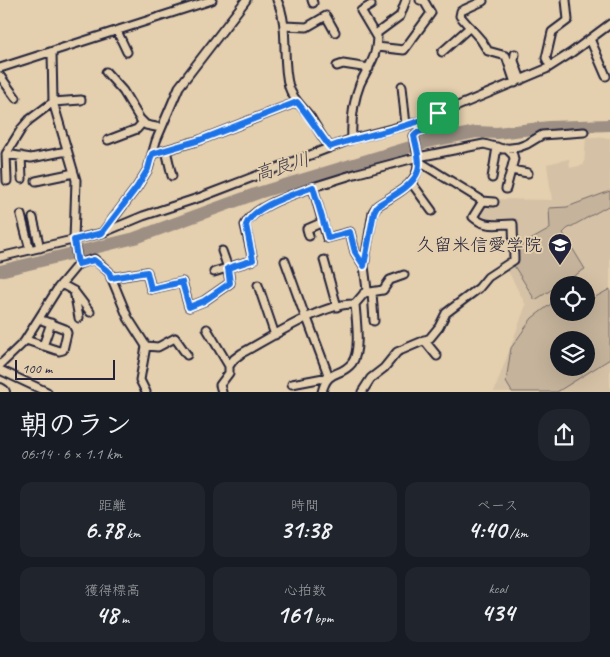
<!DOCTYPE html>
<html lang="ja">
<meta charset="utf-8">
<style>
body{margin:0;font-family:Caveat,"Klee One",sans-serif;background:#20242c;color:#f1f3f6;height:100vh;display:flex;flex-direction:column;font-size:19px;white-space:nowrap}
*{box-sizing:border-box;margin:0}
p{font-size:16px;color:#9ea1a6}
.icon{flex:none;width:28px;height:28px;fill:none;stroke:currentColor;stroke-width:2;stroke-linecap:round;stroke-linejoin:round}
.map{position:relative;height:392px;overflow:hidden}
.side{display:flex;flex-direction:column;background:#171b24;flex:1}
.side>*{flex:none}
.fabs{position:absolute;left:550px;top:276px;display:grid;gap:10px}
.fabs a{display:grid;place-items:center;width:45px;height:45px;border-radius:50%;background:#171b24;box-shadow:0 5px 20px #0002;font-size:25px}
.scale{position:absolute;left:15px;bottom:12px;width:100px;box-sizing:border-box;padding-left:5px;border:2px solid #22223b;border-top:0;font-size:14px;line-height:18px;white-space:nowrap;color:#22223b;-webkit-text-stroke:4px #e4cfae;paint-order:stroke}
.pin{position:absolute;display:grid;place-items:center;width:42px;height:42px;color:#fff;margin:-21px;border-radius:10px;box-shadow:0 2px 8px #0006}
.round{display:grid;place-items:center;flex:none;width:52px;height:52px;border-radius:20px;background:#20242c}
.overview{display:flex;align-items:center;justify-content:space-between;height:85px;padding:0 20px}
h1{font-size:28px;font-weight:700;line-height:38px}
.metrics{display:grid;grid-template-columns:repeat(3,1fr);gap:8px;height:85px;padding:5px 20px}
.metrics div{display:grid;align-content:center;border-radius:12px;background:#20242c;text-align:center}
.metrics b{font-size:25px;font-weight:700}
.metrics small{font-size:14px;font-weight:400}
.metrics p{font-size:14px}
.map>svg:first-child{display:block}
.built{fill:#d5c1a5;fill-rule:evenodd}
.green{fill:#c5b39b;stroke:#746a6b;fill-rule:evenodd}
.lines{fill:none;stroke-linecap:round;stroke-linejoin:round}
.river{stroke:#9d8f84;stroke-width:12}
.street-casing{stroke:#22223b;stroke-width:11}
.highway-casing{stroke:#22223b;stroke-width:16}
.street{stroke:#e4cfae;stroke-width:7}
.highway{stroke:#e4cfae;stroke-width:12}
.route-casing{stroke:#fff;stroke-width:10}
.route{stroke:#1a73e8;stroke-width:6}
.labels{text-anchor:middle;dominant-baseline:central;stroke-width:4;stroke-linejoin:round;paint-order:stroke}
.poi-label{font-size:18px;fill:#22223b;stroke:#e4cfae;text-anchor:end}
.water-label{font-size:19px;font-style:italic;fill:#413d4d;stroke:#e4cfae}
</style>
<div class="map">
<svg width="610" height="392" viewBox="0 0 610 392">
<rect width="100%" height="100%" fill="#e4cfae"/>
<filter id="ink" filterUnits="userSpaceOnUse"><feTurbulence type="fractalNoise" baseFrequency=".02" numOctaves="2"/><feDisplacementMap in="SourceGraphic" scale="10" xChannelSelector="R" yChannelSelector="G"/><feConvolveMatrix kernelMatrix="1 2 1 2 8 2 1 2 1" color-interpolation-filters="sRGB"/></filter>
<g filter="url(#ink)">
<path class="built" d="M586,137l24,1v254h-116l32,-87 -19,-36 9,-21 -4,-29 -35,3 -3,-7 10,-15 8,-1 60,1 -5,-36 22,-5 1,9 14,-3zM559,285h27v27h-27zM559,340h27v28h-27z"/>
<path class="green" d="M610,191v14l-43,24 -4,4 22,36 -50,31 -22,-36 3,-16 34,-19 -1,-21 18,-1z
M610,289v70l-53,33h-45l-6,-10 5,-34 21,-30 27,-20v14h27v-15l2,4zM559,340h27v28h-27z"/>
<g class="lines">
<path class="river" d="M0,271l135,-33 123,-45 169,-51 49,-10 21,1 52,-6 61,-2"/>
<g class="street-casing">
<path id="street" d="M277,0c13,27 4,59 12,87 4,13 14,20 22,31 6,10 11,20 19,29
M312,0l1,3
M483,1l-22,10 -1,5 21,24 7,11 18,5 9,27
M371,5l-10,6 16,27
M284,26l23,1 19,-11 9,16
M117,31l10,21
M590,39l16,37
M377,47l27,3 27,-37 -7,-12 -4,-1
M52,52l1,50 23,78 -2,60 4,24
M442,52l28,-25
M515,54l-1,7 7,19
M337,66l6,-2 26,4
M550,66l-4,-8 6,-26 16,-12 -2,-20
M0,68l212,-68
M106,72l17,19 17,28 6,6 15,3
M0,76l16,22
M402,86l4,39
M352,139c-1,-19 1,-37 8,-55 10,-22 17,-24 17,-51l23,-17 6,-16
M108,140l29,-11 6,-7
M506,148l7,7 1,4 -8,30
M166,150l6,26
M6,154l25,4 36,-7
M152,154l48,-14 97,-38
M21,156l1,23
M418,161l65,40 11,1
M511,170l17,3
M492,178l5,-31
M7,181l-1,-27 16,-26 7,-8 24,-18 28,-2
M36,181l38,-8
M411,182l21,29
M21,215l9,35
M33,218l7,30
M103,232l34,-45 11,-18 8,-28 23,-54 67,-87
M309,236l-2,-7 16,-7
M0,257l102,-24 41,-17 58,-19 151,-58 70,-18 124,-52 25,-16 39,-29
M324,260l13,47
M285,261l21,58
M364,266l-9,-14 -5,-20 -23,6 -14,-51 45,-14 60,-16 66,-13 19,5 16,-2 8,-3 15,-9 42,-3
M214,272l39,-12 -8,-35c8,-19 50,-31 68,-38
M111,278l36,-6 4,17 31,-7 7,25 15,-6 26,-18 -2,-15 -6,-17
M61,284l13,7 5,27
M258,285l17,50
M74,291l16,21
M372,292l2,29
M364,293l19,-3 7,-10 14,-5
M207,329l22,37
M26,340l33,11 4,-1 4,-17 -2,-4 -26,-10
M424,340l13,16
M43,346l8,-23
M146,346l12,1 17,-9 12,17
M0,365l24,-23 34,-54 20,-24 16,-5 15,13 19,46 18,28 -6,34 6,12
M0,370l47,22
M292,384l37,-7 -22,-59
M222,392l-2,-7 9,-12v-7l5,-7 8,-6c28,-15 82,-51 113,-49
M322,392c6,-24 18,-14 30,-29 9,-12 4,-44 3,-59l12,-14 -3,-24 9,-54 4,-6c13,-9 36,-19 40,-35 3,-11 -1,-25 -3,-35l4,-4 15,-4 5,-15
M362,392l9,-14 13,-10 13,-16 33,-14 9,-11 7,-14 33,-25 9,-11 26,-17 -1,-36c-16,0 -28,4 -40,-7l10,-16"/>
</g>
<g class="highway-casing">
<path id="highway" d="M0,390l3,2"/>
</g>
<use href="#street" class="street"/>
<use href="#highway" class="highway"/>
</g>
</g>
<g class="lines" filter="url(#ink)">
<g class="route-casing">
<path id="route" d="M297,102c12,14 21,30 33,45 35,-13 74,-17 108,-34l-5,15 -15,4 -4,4c2,10 7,24 4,35 -5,16 -28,26 -41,35l-3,6 -10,54 -9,-14 -5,-20 -22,6 -15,-51c-18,7 -60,19 -67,38l7,35 -25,8 2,15 -26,18 -15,6 -7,-25 -31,7 -4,-17 -36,6 -2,-6 -15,-12 -16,4 -4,-24 28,-7 35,-46 11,-18 4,-15 48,-14z"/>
</g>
<use href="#route" class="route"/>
</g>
<defs>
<g id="school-pin" transform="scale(1.25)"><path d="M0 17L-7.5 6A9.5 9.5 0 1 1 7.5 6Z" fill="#22223b" stroke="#e4cfae"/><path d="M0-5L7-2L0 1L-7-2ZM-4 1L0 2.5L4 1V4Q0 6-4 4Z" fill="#fff"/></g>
</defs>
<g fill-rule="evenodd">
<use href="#school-pin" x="560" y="245"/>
</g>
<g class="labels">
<g class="poi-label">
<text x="542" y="245">久留米信愛学院</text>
</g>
<g class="water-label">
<text transform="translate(282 167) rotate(-17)">高良川</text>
</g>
</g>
</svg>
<div class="fabs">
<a><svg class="icon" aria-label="locate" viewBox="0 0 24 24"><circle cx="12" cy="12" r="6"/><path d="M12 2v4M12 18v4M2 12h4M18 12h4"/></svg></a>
<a><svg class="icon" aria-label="layers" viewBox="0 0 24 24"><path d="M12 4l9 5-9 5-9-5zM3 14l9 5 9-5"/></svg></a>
</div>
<div class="scale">100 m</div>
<div class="pin" style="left:438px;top:113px;background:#1e9e55"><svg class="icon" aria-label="arrive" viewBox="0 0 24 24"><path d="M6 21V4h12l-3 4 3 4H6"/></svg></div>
</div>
<section class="side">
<div class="overview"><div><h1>朝のラン</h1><p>06:14 · 6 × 1.1 km</p></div><a class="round"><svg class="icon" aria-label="share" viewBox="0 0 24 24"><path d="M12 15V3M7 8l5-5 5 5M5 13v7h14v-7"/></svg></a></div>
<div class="metrics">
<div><p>距離</p><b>6.78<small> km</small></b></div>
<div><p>時間</p><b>31:38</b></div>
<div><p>ペース</p><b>4:40<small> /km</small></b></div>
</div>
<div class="metrics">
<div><p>獲得標高</p><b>48<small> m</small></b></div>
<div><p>心拍数</p><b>161<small> bpm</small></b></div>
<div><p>kcal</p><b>434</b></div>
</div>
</section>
